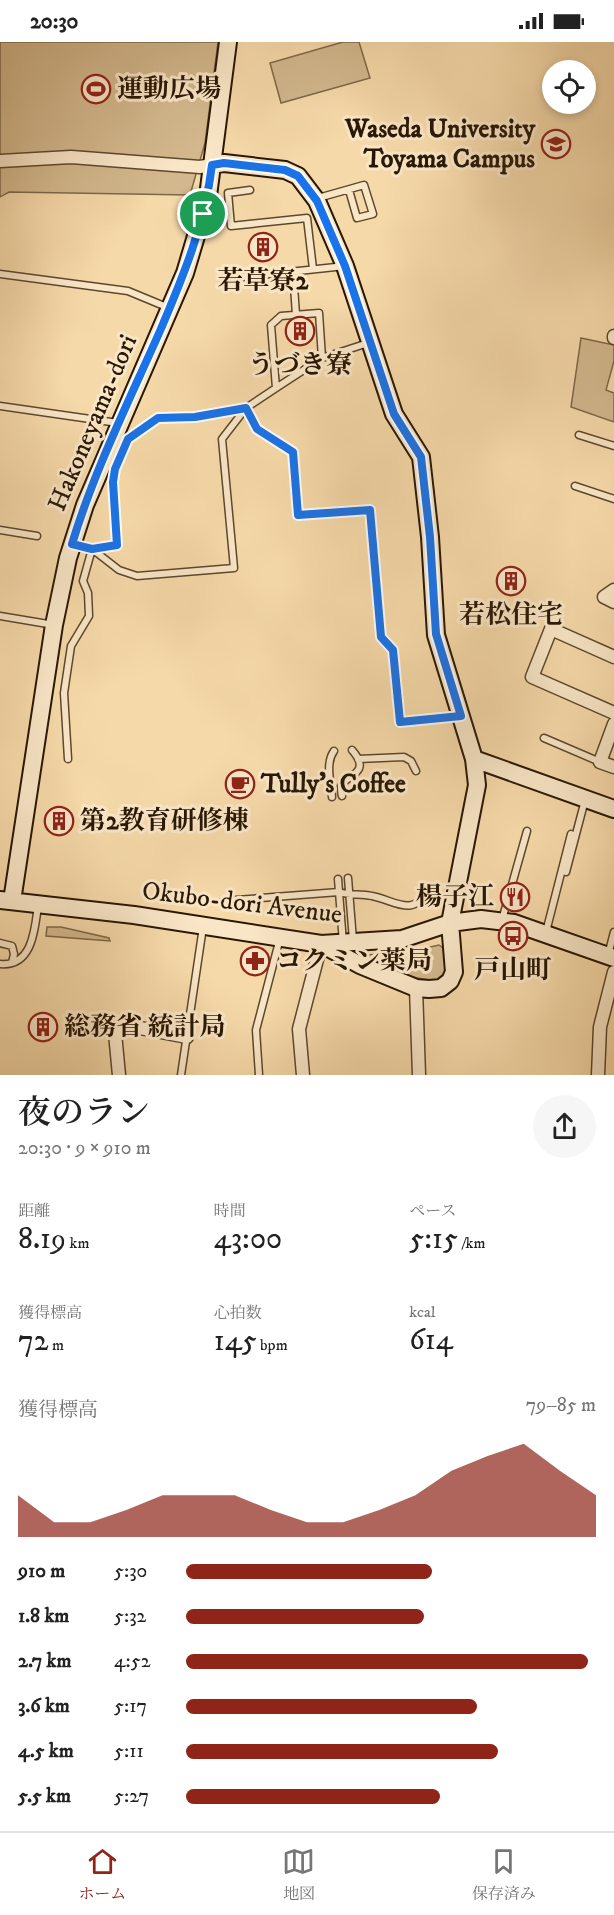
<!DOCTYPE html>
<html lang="ja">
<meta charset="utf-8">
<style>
body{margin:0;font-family:"IM FELL DW Pica","Noto Serif JP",serif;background:#f6f6f6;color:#222;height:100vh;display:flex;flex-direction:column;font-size:22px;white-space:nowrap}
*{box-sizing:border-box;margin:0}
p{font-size:20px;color:#767676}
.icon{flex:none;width:33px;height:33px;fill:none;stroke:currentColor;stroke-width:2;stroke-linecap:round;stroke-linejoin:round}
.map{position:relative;height:1033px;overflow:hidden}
.panel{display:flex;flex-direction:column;background:#fff;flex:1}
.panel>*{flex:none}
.controls{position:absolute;left:542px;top:18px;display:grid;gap:12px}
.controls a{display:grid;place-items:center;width:54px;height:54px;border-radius:50%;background:#fff;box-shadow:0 3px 9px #0003;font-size:30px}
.pin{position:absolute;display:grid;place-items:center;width:51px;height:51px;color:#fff;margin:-26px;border:3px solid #fff;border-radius:50%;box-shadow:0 2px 6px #0007}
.round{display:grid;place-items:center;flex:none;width:63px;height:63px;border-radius:32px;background:#f6f6f6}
.headline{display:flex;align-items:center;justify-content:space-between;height:102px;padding:0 18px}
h1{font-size:33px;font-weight:600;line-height:45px}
.stats{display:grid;grid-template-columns:repeat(3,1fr);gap:9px;height:102px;padding:6px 18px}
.stats div{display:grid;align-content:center}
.stats b{font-size:30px;font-weight:600}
.stats small{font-size:16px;font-weight:400}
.stats p{font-size:16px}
.chart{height:168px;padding:12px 18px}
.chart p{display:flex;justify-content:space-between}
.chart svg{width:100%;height:108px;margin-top:6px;fill:#8f2418;opacity:.7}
ul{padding:0 18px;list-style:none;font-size:20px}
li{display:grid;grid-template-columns:96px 72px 1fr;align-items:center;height:45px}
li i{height:15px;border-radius:8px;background:#8f2418}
.status{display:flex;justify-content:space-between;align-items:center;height:42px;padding:0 30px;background:#fff;direction:ltr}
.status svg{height:16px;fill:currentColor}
.tab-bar{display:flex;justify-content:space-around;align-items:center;height:84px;border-top:2px solid #e0e0e0;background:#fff;font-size:16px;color:#767676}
.tab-bar a{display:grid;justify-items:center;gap:3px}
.tab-bar .on{color:#8f2418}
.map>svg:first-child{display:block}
.green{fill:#d3b88d;stroke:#7e6848;stroke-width:1.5}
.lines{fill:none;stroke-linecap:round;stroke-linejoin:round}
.lane-casing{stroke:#5c482d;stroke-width:9}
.street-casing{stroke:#5c482d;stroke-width:15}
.secondary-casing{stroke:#291704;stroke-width:20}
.lane{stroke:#f9e6c7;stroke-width:6}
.street{stroke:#f9e6c7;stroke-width:12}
.secondary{stroke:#f9e6c7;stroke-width:16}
.route-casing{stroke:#fff;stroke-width:12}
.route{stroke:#1a73e8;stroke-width:8}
.labels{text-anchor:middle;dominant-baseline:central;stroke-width:6;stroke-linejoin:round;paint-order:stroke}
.poi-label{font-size:26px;font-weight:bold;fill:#291704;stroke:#f9e6c7;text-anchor:start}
.street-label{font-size:26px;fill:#291704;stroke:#f9e6c7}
</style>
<div class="status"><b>20:30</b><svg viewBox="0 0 49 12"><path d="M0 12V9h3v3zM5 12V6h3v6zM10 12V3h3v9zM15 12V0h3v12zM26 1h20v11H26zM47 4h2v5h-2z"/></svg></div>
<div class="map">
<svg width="614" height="1033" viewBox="0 0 614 1033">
<rect width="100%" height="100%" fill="#f6d9a9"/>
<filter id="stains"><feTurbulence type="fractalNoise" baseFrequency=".00333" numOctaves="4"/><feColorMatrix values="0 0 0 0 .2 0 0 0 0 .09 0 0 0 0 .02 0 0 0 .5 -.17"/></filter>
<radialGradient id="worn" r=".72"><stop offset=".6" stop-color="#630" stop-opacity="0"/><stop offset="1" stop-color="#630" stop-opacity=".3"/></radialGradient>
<path class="green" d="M0,0h218l-13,101 -15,52 -181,-3 -9,5z
M343,0h16l11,36 -89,25 -11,-40z
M581,296l33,7v16l-8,29 8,3v29l-43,-15z
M47,885h14l48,11 1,3 -64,-5z
M439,903l7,5v23l-7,7c-26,2 -49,-13 -72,-23v-2l41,-3z"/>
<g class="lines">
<g class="lane-casing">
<path id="lane" d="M250,148l-22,3 3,33 76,-8 6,51
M318,156l46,-13 9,29 -16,4 -8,-28
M293,230l3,43
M0,232l128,17 41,17
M223,237l122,-13
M276,346l-5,-63 10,-9 38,-3 3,45
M0,364l118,17
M246,366l-51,9 -37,1 -30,21 -13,30 -2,13 4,63 -25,4 27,21 18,6 97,-8 -12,-129 24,-31 30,-20 46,-30 46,-15
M246,366l11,21 36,23 5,63 72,-4 11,126 12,13 7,72 61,-6
M579,393l35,11
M575,444l39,13
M0,488l37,6
M0,574l54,9
M544,696l56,24
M68,717l-4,-66 7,-47 18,-30 -1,-23 -5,-12 9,-32 -19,-5
M358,717l46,-2 7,4 5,10
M342,754c-1,-2 -1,-8 -1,-10 4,-11 32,-12 11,-36
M332,755c-1,-14 -7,-34 2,-46
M566,830l19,-72
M348,836l5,62
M338,837l5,64
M223,859l116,-9c11,4 21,1 33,4 22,4 41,22 55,-5
M502,878l25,-89
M546,890l25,-98
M0,901l12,3 2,8 -2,9
M608,913l6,-23
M0,922c33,3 35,-36 38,-59
M181,1033l22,-148
M259,1033l-3,-45 24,-92"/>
</g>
<g class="street-casing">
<path id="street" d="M0,119l71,-4 129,10 12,-2
M614,294v2
M614,548l-10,7 10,5
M614,615l-63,-28 -19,48 82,36
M614,682l-14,38 14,5
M416,946l3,87
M119,1033l-5,-52 73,14
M303,1033l-4,-46 22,-85
M598,1033l2,-48 14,-55"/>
</g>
<g class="secondary-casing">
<path id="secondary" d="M212,123l12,-2 61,7 13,6 19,25 28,65 49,148 27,43 9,80 6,98 38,124 3,26 -27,138 4,49 -4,9 -9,7 -12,1 -13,-1 -56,-23 -39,-21
M474,717l140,50
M0,858l134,15 187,29 81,-5 48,-16 31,-4 33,4 100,35
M12,859l42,-276 14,-67 17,-53 100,-232 23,-77 20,-154"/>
</g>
<use href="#lane" class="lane"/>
<use href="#street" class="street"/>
<use href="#secondary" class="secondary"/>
</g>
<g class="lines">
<g class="route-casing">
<path id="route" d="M224,121l61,7 13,6 19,25 28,65 49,148 27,43 9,80 6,97 25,82 -61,6 -7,-72 -12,-13 -11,-127 -72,5 -5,-63 -36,-23 -11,-21 -51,9 -37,1 -30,21 -13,30 -2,13 4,63 -25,4 -20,-5c22,-73 57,-143 88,-213 23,-54 45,-107 52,-166z"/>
</g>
<use href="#route" class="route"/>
</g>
<defs>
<g id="stadium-ring" transform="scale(1.5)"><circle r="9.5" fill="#f9e6c7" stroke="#8f2418" stroke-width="1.5"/><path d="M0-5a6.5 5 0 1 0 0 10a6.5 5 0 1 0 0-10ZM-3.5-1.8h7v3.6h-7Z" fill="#8f2418"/></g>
<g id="university-ring" transform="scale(1.5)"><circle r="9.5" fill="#f9e6c7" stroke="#8f2418" stroke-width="1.5"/><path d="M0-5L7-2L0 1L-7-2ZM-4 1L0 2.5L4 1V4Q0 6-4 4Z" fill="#8f2418"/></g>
<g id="building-ring" transform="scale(1.5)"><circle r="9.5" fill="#f9e6c7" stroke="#8f2418" stroke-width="1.5"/><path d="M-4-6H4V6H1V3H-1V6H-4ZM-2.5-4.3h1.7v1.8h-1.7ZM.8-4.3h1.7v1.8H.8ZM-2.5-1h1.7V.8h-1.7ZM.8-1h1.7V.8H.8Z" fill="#8f2418"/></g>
<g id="cafe-ring" transform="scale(1.5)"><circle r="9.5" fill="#f9e6c7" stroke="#8f2418" stroke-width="1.5"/><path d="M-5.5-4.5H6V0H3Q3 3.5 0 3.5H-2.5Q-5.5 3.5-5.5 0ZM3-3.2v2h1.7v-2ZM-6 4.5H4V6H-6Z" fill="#8f2418"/></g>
<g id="restaurant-ring" transform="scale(1.5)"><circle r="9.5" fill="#f9e6c7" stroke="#8f2418" stroke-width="1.5"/><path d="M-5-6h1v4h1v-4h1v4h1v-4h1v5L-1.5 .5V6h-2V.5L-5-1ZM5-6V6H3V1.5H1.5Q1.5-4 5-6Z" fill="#8f2418"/></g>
<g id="bus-ring" transform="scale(1.5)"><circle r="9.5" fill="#f9e6c7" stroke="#8f2418" stroke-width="1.5"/><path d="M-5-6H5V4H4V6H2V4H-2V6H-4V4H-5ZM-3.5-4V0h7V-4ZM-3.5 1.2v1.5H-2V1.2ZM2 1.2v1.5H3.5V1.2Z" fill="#8f2418"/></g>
<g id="pharmacy-ring" transform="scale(1.5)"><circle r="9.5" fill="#f9e6c7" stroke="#8f2418" stroke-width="1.5"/><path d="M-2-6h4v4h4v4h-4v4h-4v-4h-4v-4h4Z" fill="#8f2418"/></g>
</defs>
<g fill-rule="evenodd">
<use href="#stadium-ring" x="96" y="47"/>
<use href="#university-ring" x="556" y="102"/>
<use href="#building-ring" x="263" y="205"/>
<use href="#building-ring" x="300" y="289"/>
<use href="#building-ring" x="511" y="539"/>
<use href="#cafe-ring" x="240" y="742"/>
<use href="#building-ring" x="59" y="779"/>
<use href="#restaurant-ring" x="515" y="855"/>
<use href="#bus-ring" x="513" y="894"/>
<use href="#pharmacy-ring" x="255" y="919"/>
<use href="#building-ring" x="43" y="985"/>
</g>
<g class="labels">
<g class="poi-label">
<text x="117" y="47">運動広場</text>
<text x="535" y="87" text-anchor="end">Waseda University<tspan x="535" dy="30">Toyama Campus</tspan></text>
<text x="263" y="239" text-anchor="middle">若草寮2</text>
<text x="300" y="323" text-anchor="middle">うづき寮</text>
<text x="511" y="573" text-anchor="middle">若松住宅</text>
<text x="261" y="742">Tully's Coffee</text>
<text x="80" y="779">第2教育研修棟</text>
<text x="494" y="855" text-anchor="end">楊子江</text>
<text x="276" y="919">コクミン薬局</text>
<text x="513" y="928" text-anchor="middle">戸山町</text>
<text x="64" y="985">総務省 統計局</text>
</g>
<g class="street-label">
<text transform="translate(93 381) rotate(-67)">Hakoneyama-dori</text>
<text transform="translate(242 861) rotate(7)">Okubo-dori Avenue</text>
</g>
</g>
<rect width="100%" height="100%" filter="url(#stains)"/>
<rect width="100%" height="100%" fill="url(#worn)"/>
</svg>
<div class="controls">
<a><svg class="icon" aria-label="locate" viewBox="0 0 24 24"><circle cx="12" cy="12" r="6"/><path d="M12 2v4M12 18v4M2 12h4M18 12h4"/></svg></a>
</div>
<div class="pin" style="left:203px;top:172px;background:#1e9e55"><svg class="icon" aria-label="arrive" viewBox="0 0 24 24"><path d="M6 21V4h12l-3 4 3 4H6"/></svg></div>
</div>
<section class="panel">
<div class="headline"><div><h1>夜のラン</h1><p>20:30 · 9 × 910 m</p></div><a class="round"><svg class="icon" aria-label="share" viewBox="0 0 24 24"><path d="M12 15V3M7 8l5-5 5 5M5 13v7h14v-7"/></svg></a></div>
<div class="stats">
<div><p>距離</p><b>8.19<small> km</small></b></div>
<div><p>時間</p><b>43:00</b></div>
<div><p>ペース</p><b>5:15<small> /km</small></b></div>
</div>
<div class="stats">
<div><p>獲得標高</p><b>72<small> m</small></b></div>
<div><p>心拍数</p><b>145<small> bpm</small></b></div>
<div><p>kcal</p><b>614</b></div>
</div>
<div class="chart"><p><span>獲得標高</span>79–85 m</p>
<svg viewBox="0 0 160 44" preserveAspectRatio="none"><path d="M0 44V27L10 38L20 38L30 33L40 27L50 27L60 27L70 33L80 38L90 38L100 33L110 27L120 17L130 11L140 6L150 17L160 27V44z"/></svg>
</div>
<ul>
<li><b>910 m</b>5:30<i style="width:60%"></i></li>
<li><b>1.8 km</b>5:32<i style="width:58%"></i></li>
<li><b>2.7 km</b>4:52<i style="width:98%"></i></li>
<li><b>3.6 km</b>5:17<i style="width:71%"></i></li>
<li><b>4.5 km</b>5:11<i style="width:76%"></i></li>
<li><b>5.5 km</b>5:27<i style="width:62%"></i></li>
</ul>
</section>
<nav class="tab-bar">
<a class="on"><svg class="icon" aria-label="home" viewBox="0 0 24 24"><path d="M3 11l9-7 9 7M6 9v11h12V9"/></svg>ホーム</a>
<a><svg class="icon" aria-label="map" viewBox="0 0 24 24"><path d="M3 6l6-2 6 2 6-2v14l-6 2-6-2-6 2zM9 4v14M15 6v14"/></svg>地図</a>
<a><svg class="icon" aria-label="saved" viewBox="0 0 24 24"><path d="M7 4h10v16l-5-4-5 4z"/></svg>保存済み</a>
</nav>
